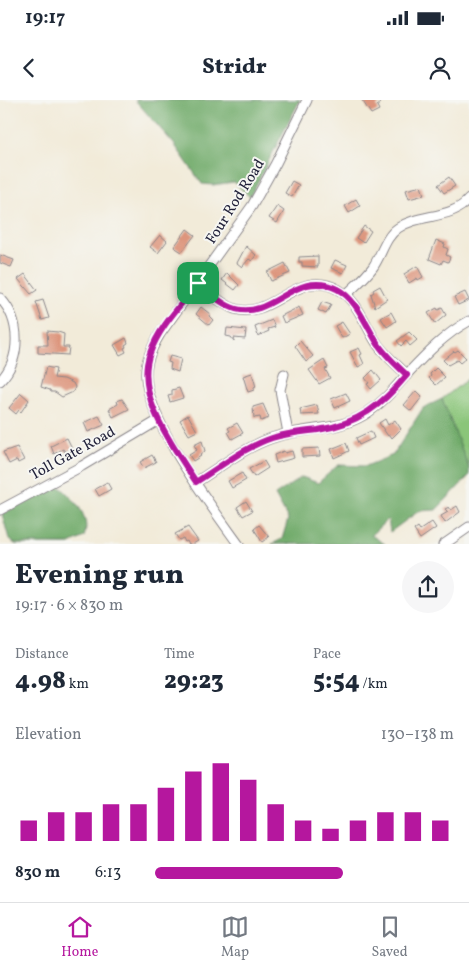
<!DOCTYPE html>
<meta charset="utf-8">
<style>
body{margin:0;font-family:Vollkorn,serif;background:#f6f6f7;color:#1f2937;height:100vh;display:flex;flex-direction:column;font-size:19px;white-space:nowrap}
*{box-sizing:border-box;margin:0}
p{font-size:16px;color:#747a83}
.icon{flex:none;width:28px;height:28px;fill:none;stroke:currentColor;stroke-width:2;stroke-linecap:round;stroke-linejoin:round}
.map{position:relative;height:444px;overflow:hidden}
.sheet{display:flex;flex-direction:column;background:#fff;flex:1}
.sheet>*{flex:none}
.pin{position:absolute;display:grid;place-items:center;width:42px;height:42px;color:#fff;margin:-21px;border-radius:10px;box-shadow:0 2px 8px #0006}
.round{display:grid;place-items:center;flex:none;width:52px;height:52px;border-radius:26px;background:#f6f6f7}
.summary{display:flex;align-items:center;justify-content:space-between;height:85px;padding:0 15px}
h1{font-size:28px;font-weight:800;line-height:38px}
.stats{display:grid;grid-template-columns:repeat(3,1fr);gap:8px;height:85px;padding:5px 15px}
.stats div{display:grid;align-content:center}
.stats b{font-size:25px;font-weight:800}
.stats small{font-size:14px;font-weight:400}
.stats p{font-size:14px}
.chart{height:140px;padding:10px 15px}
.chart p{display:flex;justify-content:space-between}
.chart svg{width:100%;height:90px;margin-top:5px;stroke:#b5179e;stroke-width:6}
ul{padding:0 15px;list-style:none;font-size:16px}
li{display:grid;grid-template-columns:80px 60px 1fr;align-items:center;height:38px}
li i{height:12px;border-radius:6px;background:#b5179e}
.status{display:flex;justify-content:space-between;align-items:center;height:35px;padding:0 25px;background:#fff;direction:ltr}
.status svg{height:14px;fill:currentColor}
header{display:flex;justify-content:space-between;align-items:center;height:65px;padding:0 15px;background:#fff;font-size:22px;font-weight:800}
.tab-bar{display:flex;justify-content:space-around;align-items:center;height:70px;border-top:1px solid #e0e1e3;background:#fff;font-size:14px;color:#747a83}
.tab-bar a{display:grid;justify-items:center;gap:2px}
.tab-bar .current{color:#b5179e}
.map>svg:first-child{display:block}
.green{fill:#8ac579;stroke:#56745a}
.forest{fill:#6faa69;stroke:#486652}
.building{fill:#dd957d}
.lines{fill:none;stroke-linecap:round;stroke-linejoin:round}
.minor-casing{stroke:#8a868a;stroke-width:11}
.minor{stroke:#fff;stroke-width:9}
.route-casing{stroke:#fff;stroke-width:10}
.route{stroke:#b5179e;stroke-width:6}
.labels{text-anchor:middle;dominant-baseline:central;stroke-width:4;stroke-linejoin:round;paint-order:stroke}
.street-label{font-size:15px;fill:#22223b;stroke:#f6f6f2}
</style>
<div class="status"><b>19:17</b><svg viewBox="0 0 49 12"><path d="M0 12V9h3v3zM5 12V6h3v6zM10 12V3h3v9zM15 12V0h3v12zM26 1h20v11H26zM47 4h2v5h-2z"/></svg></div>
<header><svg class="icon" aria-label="back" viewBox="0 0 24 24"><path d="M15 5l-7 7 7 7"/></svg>Stridr<svg class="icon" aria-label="person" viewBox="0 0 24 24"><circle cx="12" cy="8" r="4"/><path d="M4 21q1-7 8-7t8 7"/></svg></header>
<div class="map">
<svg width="469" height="445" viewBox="0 0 469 445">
<rect width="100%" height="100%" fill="#f6f6f2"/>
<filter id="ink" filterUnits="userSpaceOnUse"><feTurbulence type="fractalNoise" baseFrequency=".02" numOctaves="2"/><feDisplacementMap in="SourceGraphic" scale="10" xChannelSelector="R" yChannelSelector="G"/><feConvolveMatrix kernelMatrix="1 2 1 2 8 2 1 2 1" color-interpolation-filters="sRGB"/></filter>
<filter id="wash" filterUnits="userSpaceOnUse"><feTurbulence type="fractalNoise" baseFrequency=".0096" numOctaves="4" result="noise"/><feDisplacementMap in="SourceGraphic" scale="20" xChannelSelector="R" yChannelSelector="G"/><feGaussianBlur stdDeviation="1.12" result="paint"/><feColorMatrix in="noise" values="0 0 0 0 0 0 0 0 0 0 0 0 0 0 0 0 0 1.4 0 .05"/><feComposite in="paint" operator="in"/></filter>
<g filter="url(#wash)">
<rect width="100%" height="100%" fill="#f2ebd9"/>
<path class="green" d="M469,278v90l-27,-69z"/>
<path class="forest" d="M135,0h165l-50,97 -16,-15 -21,3 -11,-1 -28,-40z
M442,299l27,69v8l-33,34 -17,1 -29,21 -2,-13 -17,16 14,9h-113l10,-5 6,-20 -13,-24 27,-18 16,6 20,-18 28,1 27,-11 30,-47z
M58,385c15,13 34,31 26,52l-14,7h-55l-6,-5 -7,-25z"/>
<g id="blocks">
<path class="building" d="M362,0h15l3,4 -3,2 2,4 -8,4z
M449,77l6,9 -11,7 -6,-8z
M292,81l7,4 -7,12 -7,-4z
M421,86l3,9 -15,4 -3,-9z
M356,99l4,7 -11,7 -4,-7z
M277,106l7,5 -7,12 -8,-5z
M364,126l7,5 -7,11 -1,-1 -1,1 -6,-4z
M187,129l8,6 -13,17 -8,-5z
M160,135l7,6 -9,12 -8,-6z
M436,140l9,4 -1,3 4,2 -2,6 4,2 -2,5 -5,-2 -2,4 -12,-5z
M246,146l10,9 -4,6 -3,-2 -7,8 -5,-4z
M0,155l14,5 -3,7 -11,-4z
M318,156v11l-16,-1v-4h-3v-5z
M335,160l12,5 -4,8 -12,-5z
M285,163l5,10 -19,8 -4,-9z
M417,166l6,11 -5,3 -1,-2 -8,5 -5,-9z
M227,173l12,12 -4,5 -13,-10z
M25,174l12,16 -6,4 -13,-15z
M380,186l7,13 -12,8 -4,-13 3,-2 -1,-2z
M465,192l4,8 -11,5 -4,-8z
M43,200l6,18 -7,2 -6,-18z
M322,202l9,3 -5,9 -8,-4z
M201,207l9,7 -1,2 4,4 -4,5 -13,-11z
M299,207l4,8 -19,8 -3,-7z
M437,208l1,2 4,-2 4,7 -11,9 -7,-11z
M391,212l5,9 -9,6 -6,-9z
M272,220l3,7 -7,2 1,2 -11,5 -3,-9z
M342,222l8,12 -8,4 -7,-12z
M227,228l19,2 -1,9 -11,-1v3l-3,-4 -5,-1z
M47,231l11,1 6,2 -1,13h6l-1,8 -30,-2v-8h10z
M409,232l8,8 -7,6 -4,-5 -5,5 -4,-5z
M126,238l2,5 -3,2 1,2 -2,1 2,4 -6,3 -6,-10z
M300,241l13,15 -7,6 -11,-16z
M359,248l3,6 -2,1 4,9 -6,3 -8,-15z
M458,250l8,8 -6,5 -3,-3 -9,5 -5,-5 11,-9 1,1z
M170,256l11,3 -3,13 -8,-3 1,-6 -3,-1z
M324,260l4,8 -3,1 5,9 -11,6 -10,-14z
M46,267l10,2 -2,9 10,1 9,4 2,4 -2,5 -11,5 -7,-5h-4l-1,-2 -9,-3z
M436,268l9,9 -9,8 -7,-7 2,-2 -1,-2z
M373,270l8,10 -10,9 -4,-5 2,-1 -4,-5z
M252,273l4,14 -2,1v2l-6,2 -5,-16z
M179,288l4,10 -13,4 -2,-6 4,-1v-5z
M416,291l6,6 -11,14 -7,-6z
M21,293l8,7 -8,12 -2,-2 -3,4 -7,-6z
M346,293l4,8 -15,7 -4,-9z
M122,299l7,10 -16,8 -4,-8 9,-5 -1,-3z
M263,304l6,14 -8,3 -1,-4 -6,1 -1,-11z
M317,305l2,9 -18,1 -1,-6z
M188,315l9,16 -8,4 -9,-15z
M99,316l5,9 -16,7 -4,-9z
M385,319l3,6 7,-5 6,9 -9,9 -2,-3 -2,1 -9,-13z
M237,323l6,10 -11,6 -4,-7 2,-1 -2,-3z
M371,331l3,7 -15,7 -3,-7z
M67,338l5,10 -7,4 -2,-3 -9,5 -3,-8z
M202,341l3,10 -5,4 1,1 -8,5 -4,-6 8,-5 -3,-5z
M346,343l3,8 -15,7 -3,-9z
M17,347l7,13 -6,3 -1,-3 -8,4 -6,-12z
M319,348l1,8 -18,1v-8z
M284,351l1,2 7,-2 2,7 -18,5 -2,-8z
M152,355l4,7 -12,6 -4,-6z
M264,361l4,7 -14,9 -5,-8z
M242,373l4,7 -14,8 -4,-7z
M107,382l4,7 -12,7 -4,-7z
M246,401l6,10 -9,5 -6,-9z
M457,406l3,6 -15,11 -4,-7 7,-4 -3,-3 4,-2 2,3z
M432,422l4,6 -16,11 -6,-9 4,-3 2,3z
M259,425l10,12 -7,5 -8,-13z
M188,427l10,14 -7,4h-2l-2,-4 -2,1 -2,-4 -4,2 -4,-6z"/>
</g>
</g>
<g filter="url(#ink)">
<use href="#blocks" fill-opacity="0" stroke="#8a868a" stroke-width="1"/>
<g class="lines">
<g class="minor-casing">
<path id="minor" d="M197,183c12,9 24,21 38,26 38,11 63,-43 104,-19 19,11 27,37 39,55 8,11 19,20 29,30
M346,195c9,-9 20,-18 27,-28 9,-13 12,-30 25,-39 22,-15 53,-8 71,-29
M0,198c21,22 22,60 0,83
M284,274l-4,16 8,43
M196,382c24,-15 49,-35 76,-44 30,-11 63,-6 92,-23 18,-11 30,-26 44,-42 18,-19 37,-39 61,-52
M0,410l82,-44 77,-46
M239,445c-28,-39 -90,-121 -93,-168 -1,-16 6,-30 14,-43l92,-128 24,-43 31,-63
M443,445l26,-18"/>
</g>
<use href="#minor" class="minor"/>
</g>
</g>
<g class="lines" filter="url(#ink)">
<g class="route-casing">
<path id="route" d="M198,183c11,9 24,22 38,26 37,10 60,-41 101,-20 20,10 29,37 41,55 8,12 18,21 29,31 -25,30 -49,49 -89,55 -16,2 -31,3 -46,8 -27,9 -52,29 -76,44 -22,-35 -62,-86 -46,-129 9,-26 31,-48 48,-70z"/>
</g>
<use href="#route" class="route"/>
</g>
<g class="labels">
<g class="street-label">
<text transform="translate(236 102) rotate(-58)">Four Rod Road</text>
<text transform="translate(73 354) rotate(-29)">Toll Gate Road</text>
</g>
</g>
</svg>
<div class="pin" style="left:198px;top:183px;background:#1e9e55"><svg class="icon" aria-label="arrive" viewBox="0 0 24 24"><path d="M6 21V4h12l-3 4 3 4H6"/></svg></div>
</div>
<section class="sheet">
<div class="summary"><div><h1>Evening run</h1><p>19:17 · 6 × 830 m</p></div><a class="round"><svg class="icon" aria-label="share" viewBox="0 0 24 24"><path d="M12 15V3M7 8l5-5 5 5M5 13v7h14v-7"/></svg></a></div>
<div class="stats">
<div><p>Distance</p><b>4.98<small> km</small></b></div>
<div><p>Time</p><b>29:23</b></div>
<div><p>Pace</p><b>5:54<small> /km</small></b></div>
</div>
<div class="chart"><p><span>Elevation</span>130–138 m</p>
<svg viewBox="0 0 160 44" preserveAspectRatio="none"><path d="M5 44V34M15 44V30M25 44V30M35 44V26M45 44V26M55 44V18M65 44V10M75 44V6M85 44V14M95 44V26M105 44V34M115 44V38M125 44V34M135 44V30M145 44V30M155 44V34"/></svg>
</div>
<ul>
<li><b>830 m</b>6:13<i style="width:63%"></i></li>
</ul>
</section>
<nav class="tab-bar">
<a class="current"><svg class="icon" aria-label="home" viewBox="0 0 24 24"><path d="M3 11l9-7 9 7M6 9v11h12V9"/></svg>Home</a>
<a><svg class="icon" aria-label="map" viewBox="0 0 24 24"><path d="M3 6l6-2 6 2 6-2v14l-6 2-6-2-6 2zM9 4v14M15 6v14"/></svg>Map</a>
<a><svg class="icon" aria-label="saved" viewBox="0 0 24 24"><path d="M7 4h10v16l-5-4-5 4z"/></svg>Saved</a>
</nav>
